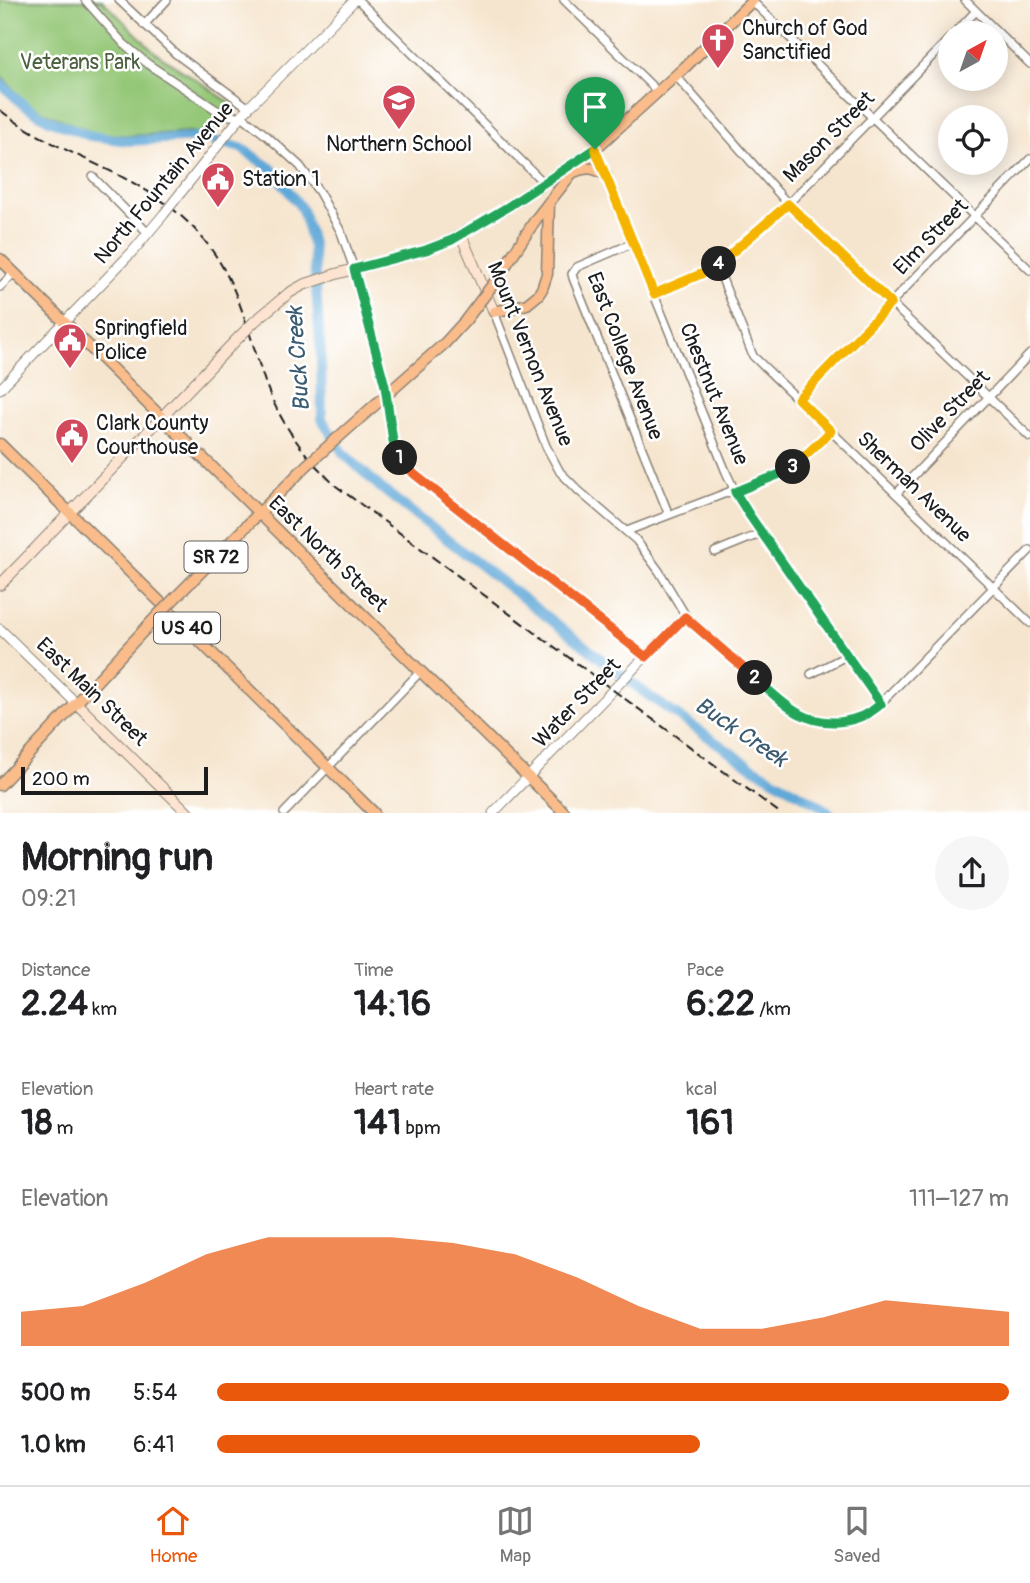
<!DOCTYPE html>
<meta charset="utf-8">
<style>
body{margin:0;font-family:Pangolin,sans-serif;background:#f6f6f6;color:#202124;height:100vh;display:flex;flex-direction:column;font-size:26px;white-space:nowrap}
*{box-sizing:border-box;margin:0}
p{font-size:23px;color:#757577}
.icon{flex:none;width:38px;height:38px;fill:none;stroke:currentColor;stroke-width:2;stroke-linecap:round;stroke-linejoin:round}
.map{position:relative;height:813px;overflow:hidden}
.sheet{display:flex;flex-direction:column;background:#fff;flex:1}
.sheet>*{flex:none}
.needle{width:46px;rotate:40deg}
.tools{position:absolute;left:938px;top:21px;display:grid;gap:14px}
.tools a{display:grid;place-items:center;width:70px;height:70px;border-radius:50%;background:#fff;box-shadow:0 4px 18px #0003;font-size:35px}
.scale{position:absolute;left:21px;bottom:18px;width:187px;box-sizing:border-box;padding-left:7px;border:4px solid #1c1c1c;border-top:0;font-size:19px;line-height:24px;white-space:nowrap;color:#1c1c1c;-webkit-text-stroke:5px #fff;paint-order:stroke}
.pin{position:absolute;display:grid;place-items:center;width:60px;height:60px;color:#fff;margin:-72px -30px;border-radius:50% 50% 50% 0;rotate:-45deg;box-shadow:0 0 7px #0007}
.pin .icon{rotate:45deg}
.km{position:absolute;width:35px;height:35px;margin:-18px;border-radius:50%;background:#222;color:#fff;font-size:19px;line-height:35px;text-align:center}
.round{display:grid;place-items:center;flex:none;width:74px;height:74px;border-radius:37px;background:#f6f6f6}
.head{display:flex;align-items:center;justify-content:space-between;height:119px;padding:0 21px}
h1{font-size:38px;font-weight:700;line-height:52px}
.stats{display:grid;grid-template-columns:repeat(3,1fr);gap:10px;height:119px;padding:7px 21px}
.stats div{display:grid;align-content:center}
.stats b{font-size:35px;font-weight:700}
.stats small{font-size:19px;font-weight:400}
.stats p{font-size:19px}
.chart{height:196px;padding:14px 21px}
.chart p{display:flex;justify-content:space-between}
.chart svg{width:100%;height:126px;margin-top:7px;fill:#ea580c;opacity:.7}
ul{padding:0 21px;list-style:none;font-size:23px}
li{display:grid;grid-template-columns:112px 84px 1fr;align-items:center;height:52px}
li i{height:18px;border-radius:9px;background:#ea580c}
.dock{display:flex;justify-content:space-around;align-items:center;height:98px;border-top:2px solid #e0e0e0;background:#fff;font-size:19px;color:#757577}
.dock a{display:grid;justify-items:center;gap:4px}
.dock .on{color:#ea580c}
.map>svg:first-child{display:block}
.green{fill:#94c777;stroke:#58724a;stroke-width:2}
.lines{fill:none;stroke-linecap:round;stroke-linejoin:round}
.river{stroke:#61a8d8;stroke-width:10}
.minor-casing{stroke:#898075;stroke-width:10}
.tertiary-casing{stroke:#898075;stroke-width:11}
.secondary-casing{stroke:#898075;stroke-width:12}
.primary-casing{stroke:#898075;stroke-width:13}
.minor{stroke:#fff;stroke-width:7}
.tertiary{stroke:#fff;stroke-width:9}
.secondary{stroke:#fde4d0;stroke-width:10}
.primary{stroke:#f9bc8a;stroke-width:10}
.rail{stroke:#1c1c1c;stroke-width:2;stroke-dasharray:10 5;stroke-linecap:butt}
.tertiary-bridge-casing{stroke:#898075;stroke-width:11;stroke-linecap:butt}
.secondary-bridge-casing{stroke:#898075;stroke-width:12;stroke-linecap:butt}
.primary-bridge-casing{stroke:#898075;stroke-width:13;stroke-linecap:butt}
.tertiary-bridge{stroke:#fff;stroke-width:9}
.secondary-bridge{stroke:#fde4d0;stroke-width:10}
.primary-bridge{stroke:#f9bc8a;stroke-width:10}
.split-1-casing{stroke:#fff;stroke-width:14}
.split-2-casing{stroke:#fff;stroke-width:14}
.split-3-casing{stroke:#fff;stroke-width:14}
.split-4-casing{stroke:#fff;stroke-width:14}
.split-5-casing{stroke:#fff;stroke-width:14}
.split-1{stroke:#22a559;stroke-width:9}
.split-2{stroke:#f0652b;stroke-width:9}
.split-3{stroke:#22a559;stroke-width:9}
.split-4{stroke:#f5b400;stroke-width:9}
.split-5{stroke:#f5b400;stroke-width:9}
.labels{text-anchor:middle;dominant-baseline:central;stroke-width:5;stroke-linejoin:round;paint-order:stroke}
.shield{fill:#fff;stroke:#606060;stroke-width:2}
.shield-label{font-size:19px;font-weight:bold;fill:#1c1c1c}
.poi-label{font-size:21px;fill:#1c1c1c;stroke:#fff;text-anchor:start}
.park-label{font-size:21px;fill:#4c6040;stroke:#fff}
.street-label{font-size:21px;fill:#1c1c1c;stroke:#fff}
.water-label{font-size:23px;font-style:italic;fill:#3b5b71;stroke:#fff}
</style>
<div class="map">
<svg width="1030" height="813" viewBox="0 0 1030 813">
<rect width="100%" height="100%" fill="#fff"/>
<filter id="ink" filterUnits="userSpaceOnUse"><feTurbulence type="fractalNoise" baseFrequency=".0143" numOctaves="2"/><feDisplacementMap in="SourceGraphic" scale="14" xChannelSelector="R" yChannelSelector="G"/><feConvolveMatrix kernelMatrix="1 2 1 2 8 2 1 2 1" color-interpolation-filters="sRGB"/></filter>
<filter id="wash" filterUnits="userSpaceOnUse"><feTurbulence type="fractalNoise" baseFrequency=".00686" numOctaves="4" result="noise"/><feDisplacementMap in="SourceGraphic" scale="28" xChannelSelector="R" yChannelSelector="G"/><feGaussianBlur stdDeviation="1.57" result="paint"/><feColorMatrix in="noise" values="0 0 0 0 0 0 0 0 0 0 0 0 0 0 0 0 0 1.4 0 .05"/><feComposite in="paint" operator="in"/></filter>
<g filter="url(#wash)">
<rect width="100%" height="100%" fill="#f6e5ce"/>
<path class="green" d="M0,0h102l54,53 82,55 -29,27 -19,-3 -61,4 -36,-3 -48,-20 -22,-13 -23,-25z"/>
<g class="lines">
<path class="river" d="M0,83l25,23 22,13 43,17 39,5 70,-4 42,11 31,21 30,40 11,38 8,108 1,64 21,34 39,36 267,207 100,69 68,39 13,9"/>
</g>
</g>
<g filter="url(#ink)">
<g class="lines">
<g class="minor-casing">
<path id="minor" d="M85,0l39,44 24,20 67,45 15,7h12l25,20 33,30 19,26 22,40 13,37 31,117 8,55 3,11 9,14 241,191
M119,0l57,54 73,54
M358,0l185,182
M564,0l94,92
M965,0l65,64
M752,1l278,269
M144,25l23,-25
M955,33l21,-22
M676,76l112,128 242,233
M595,149l131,323 14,30 141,201
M93,177l55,56
M633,243l-56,24 -5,7 1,4 96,237
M717,266l36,90 277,267
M0,287l14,-14
M654,294l63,-28 71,-62 162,-166
M494,312l52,134 14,26 19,19 57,49 23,31 28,47 94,83 17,12 20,8 22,1 24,-6 11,-7 155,-159
M798,399l232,-240
M735,492l55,-22 41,-39
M896,494l134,-140
M627,531l107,-41
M715,552l47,-19
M811,674l37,-19
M284,813l136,-141"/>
</g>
<g class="tertiary-casing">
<path id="tertiary" d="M175,200l71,-90 109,-110
M0,389l133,-138 31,-37
M0,629l76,74
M493,813l192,-197"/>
</g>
<g class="secondary-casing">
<path id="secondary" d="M461,235l33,77
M254,322l35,-29 14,-8 33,-11 90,-24 25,-10 58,-34 80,-53
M0,585l240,-249
M76,703l112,110"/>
</g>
<g class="primary-casing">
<path id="primary" d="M574,172c12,-6 21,-4 32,3
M0,259l565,554
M497,279l39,-60 36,-46 23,-24 90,-82 68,-67
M494,312l33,-8 11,-9 4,-6 5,-15 2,-72
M0,444l374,369
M173,600l134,-135
M0,785l159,-171"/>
</g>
<use href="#minor" class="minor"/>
<use href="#tertiary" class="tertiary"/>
<use href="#secondary" class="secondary"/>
<use href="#primary" class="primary"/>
<path class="rail" d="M0,110c67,53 154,63 208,135 31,40 41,90 57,137 15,41 40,75 71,104l444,327"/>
<g class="tertiary-bridge-casing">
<path id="tertiary-bridge" d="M164,214l11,-14"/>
</g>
<g class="secondary-bridge-casing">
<path id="secondary-bridge" d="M240,336l14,-14"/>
</g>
<g class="primary-bridge-casing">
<path id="primary-bridge" d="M307,465l138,-122 20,-22 32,-42
M159,614l14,-14"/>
</g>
<use href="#tertiary-bridge" class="tertiary-bridge"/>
<use href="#secondary-bridge" class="secondary-bridge"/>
<use href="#primary-bridge" class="primary-bridge"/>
</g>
</g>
<g class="lines" filter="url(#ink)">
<g class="split-1-casing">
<path id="split-1" d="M400,458l-7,-17 -8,-55 -31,-117 72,-19 26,-10 57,-34 86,-57"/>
</g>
<g class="split-2-casing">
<path id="split-2" d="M400,458l14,16 232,183 39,-40 70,61"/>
</g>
<g class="split-3-casing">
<path id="split-3" d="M755,678c14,12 27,26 43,35 28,15 60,11 83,-9l-131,-188 -15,-24 55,-22 3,-3"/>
</g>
<g class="split-4-casing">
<path id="split-4" d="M719,264l69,-60 103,99 -93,96 33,32 -38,36"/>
</g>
<g class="split-5-casing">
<path id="split-5" d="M595,149l59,145 61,-26 4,-4"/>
</g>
<use href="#split-1" class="split-1"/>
<use href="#split-2" class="split-2"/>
<use href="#split-3" class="split-3"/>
<use href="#split-4" class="split-4"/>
<use href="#split-5" class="split-5"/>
</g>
<defs>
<g id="church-pin" transform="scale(1.75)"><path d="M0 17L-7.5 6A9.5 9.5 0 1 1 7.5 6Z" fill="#d1495b" stroke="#fff"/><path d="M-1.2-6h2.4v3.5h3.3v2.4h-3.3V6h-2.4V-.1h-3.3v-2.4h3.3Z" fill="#fff"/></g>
<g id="school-pin" transform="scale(1.75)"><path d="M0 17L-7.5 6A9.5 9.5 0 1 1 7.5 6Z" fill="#d1495b" stroke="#fff"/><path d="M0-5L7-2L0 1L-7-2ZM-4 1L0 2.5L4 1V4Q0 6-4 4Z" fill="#fff"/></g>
<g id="civic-pin" transform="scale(1.75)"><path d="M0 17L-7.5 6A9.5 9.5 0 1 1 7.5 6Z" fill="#d1495b" stroke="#fff"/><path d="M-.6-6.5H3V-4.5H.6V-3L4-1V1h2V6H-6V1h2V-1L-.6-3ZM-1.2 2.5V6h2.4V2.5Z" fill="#fff"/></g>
</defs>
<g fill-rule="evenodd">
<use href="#church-pin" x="718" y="40"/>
<use href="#school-pin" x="399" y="101"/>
<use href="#civic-pin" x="218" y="179"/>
<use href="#civic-pin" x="70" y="340"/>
<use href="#civic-pin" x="72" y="435"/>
</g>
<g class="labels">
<g class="shield">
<rect x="184.5" y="541.5" width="63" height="31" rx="5"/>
<rect x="154" y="612.5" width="66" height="31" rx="5"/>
</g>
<g class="shield-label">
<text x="216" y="557">SR 72</text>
<text x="187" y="628">US 40</text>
</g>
<g class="poi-label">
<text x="742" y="28">Church of God<tspan x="742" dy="24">Sanctified</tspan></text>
<text x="399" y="144" text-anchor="middle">Northern School</text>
<text x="242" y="179">Station 1</text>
<text x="94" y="328">Springfield<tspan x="94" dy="24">Police</tspan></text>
<text x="96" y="423">Clark County<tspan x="96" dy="24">Courthouse</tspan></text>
</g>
<g class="park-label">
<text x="80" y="62">Veterans Park</text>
</g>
<g class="street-label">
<text transform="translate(829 137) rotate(-45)">Mason Street</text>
<text transform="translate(164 183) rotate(-50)">North Fountain Avenue</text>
<text transform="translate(931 237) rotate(-46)">Elm Street</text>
<text transform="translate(530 354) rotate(68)">Mount Vernon Avenue</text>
<text transform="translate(625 356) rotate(69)">East College Avenue</text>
<text transform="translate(714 394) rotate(68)">Chestnut Avenue</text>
<text transform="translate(950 411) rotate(-46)">Olive Street</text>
<text transform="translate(914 487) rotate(44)">Sherman Avenue</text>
<text transform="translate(328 554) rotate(44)">East North Street</text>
<text transform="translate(92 692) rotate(44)">East Main Street</text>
<text transform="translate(577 703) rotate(-46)">Water Street</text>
</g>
<g class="water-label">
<text transform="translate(298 359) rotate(-94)">Buck Creek</text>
<text transform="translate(741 732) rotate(34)">Buck Creek</text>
</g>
</g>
</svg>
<div class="tools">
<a><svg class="needle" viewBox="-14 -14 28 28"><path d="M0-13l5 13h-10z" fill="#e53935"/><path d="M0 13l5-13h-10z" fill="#757577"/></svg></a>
<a><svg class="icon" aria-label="locate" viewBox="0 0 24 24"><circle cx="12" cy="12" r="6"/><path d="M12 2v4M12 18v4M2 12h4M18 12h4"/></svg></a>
</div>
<div class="scale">200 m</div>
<div class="pin" style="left:595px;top:149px;background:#1e9e55"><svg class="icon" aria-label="arrive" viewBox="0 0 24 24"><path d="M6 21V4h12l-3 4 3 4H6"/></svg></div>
<b class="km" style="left:400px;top:458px">1</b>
<b class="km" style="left:755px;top:678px">2</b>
<b class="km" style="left:793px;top:467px">3</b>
<b class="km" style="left:719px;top:264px">4</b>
</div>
<section class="sheet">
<div class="head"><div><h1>Morning run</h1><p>09:21</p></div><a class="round"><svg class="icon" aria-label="share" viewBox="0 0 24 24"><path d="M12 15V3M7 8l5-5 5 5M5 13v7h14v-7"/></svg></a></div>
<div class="stats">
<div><p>Distance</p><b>2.24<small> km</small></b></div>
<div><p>Time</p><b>14:16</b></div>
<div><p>Pace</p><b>6:22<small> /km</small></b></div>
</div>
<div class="stats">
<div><p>Elevation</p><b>18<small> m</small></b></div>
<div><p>Heart rate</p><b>141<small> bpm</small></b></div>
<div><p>kcal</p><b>161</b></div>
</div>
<div class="chart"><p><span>Elevation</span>111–127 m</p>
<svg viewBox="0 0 160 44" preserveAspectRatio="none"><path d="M0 44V32L10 30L20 22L30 12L40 6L50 6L60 6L70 8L80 12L90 20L100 30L110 38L120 38L130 34L140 28L150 30L160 32V44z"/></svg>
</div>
<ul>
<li><b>500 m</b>5:54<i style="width:100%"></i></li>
<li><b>1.0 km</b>6:41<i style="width:61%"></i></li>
</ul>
</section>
<nav class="dock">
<a class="on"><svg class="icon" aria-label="home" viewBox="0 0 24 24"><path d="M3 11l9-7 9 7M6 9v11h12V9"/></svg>Home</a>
<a><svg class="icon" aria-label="map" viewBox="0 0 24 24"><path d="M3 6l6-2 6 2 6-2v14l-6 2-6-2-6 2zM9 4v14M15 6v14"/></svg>Map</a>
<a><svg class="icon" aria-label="saved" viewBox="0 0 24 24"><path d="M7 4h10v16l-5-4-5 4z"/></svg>Saved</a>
</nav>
